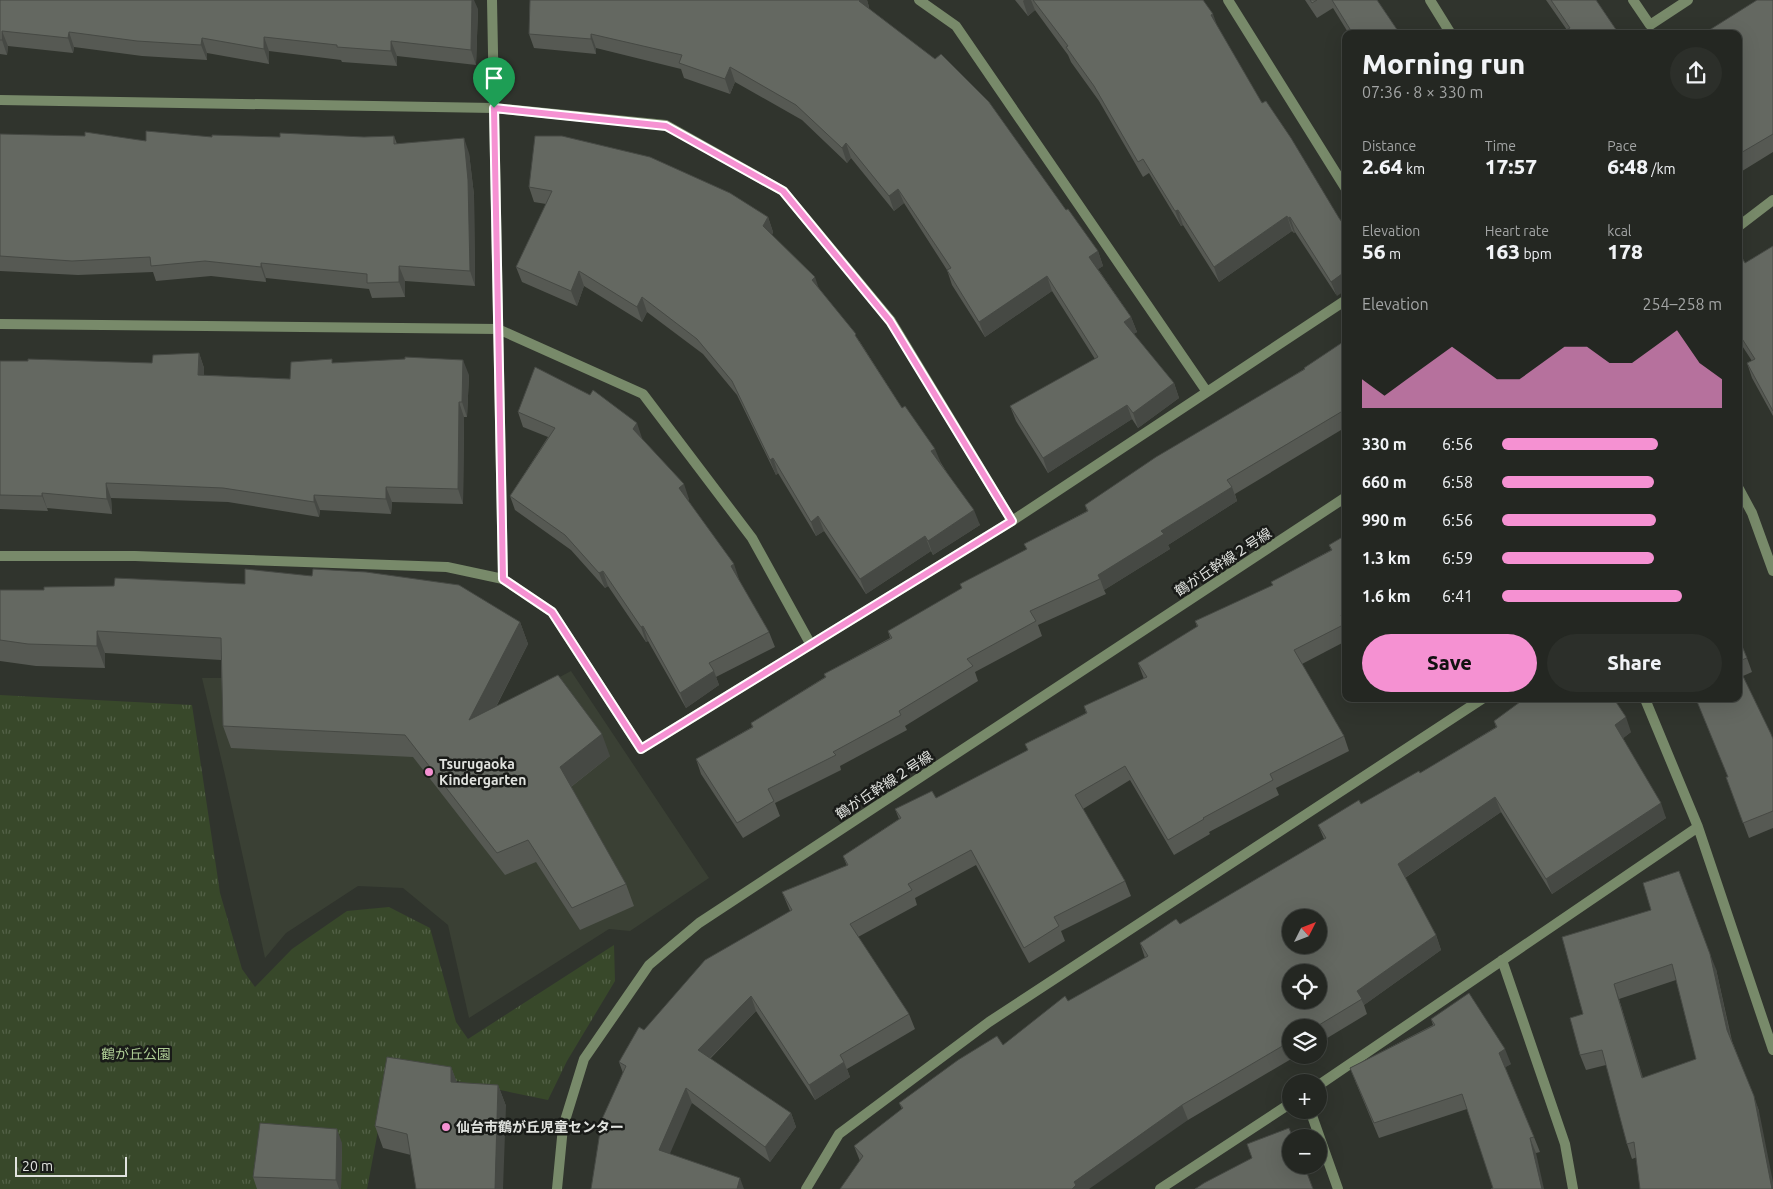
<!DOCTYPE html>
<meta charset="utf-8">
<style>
body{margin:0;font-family:Ubuntu,"Noto Sans JP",sans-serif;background:#2c2f2a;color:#f1f3f6;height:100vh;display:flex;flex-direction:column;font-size:19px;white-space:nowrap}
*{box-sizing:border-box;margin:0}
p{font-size:16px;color:#a3a5a5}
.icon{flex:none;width:28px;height:28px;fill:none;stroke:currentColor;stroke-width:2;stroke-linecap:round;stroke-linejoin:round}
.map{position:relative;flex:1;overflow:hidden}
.panel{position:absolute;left:1342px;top:30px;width:400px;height:672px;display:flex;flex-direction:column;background:#242722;border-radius:10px;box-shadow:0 5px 20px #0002,0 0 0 1px #414440}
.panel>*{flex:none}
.needle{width:32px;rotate:48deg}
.controls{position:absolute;left:1282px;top:909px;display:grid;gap:10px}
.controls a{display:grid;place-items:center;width:45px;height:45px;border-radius:50%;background:#242722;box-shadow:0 5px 20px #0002,0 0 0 1px #414440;font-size:25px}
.scale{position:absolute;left:15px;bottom:12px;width:112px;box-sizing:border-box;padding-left:5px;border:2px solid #e1e3df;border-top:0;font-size:14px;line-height:18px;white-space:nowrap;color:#e1e3df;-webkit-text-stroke:4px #191b18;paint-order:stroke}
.pin{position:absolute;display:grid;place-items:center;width:42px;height:42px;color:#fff;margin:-51px -21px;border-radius:50% 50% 50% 0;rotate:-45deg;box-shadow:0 0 5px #0007}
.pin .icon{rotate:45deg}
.round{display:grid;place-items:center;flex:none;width:52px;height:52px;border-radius:26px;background:#2c2f2a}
.summary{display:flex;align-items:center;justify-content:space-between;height:85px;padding:0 20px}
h1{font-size:28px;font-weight:800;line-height:38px}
.figures{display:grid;grid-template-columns:repeat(3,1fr);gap:8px;height:85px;padding:5px 20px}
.figures div{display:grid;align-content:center}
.figures b{font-size:21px;font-weight:800}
.figures small{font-size:14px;font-weight:400}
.figures p{font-size:14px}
.chart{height:140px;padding:10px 20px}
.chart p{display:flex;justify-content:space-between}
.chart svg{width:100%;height:90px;margin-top:5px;fill:#f591d2;opacity:.7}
.cta{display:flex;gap:10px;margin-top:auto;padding:10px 20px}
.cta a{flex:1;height:58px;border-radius:30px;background:#f591d2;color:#111;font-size:20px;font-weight:800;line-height:58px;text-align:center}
.cta a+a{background:#2c2f2a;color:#f1f3f6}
ul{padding:0 20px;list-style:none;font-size:16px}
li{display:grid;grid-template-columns:80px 60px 1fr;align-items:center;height:38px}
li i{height:12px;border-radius:6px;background:#f591d2}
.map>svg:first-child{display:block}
.built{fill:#3a4034}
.park{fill:url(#park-tufts)}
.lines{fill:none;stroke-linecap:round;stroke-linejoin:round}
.minor{stroke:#788a6a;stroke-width:10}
.tertiary{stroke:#788a6a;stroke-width:10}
.wall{fill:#565953;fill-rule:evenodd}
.shaded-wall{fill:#464944}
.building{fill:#646861;stroke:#464944;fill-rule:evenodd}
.route-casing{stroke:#fff;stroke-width:10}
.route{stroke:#f591d2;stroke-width:6}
.poi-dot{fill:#f591d2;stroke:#191b18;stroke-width:2}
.labels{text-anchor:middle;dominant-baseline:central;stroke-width:5;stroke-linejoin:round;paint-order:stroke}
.street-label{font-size:14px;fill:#e1e3df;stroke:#191b18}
.poi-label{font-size:14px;font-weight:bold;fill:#e1e3df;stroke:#191b18;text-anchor:start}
.park-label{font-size:14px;fill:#adcb94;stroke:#191b18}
</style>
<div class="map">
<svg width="1773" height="1189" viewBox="0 0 1773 1189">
<defs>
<pattern id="park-tufts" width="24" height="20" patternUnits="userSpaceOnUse" patternTransform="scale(1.25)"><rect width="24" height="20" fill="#38482a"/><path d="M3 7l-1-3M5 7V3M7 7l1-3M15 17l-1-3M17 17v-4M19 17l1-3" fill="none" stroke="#546248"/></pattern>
</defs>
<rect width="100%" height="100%" fill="#30342d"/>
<path class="built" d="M571,671l138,207 -79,53 -21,-2 -140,89 -21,-93 -45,-37 -45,-2 -72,47 -21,25 -40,-183 -23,-97 235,-1 48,40z"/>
<path class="park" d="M0,695l192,10 28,188 22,76 13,18 37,-38 55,-38 42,-4 41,21 26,94 12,17 146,-94 1,36 -48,80 -19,39 -158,-33 -23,122h-367z"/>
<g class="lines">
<path class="minor" d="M492,0l11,579
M919,0l37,26 251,366
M1228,0l118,189
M1633,0l17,25 38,-25
M0,100l494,8 172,17 117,66 108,130 121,200
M1739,226l34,-26
M0,324l498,5 145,65 109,144 59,107
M0,556h135l312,11 56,12 49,33 89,137 371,-228 334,-221
M1645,699l53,128 75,223
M1502,960l63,184 8,45
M1319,1085l379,-258
M1310,1110l28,79
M806,1189l33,-55 150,-112 493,-323
M1160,1189l131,-86"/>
<path class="tertiary" d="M1430,0l21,34
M1739,489l13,24 21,58
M557,1189l6,-62 21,-68 65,-94 50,-42 647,-426"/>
</g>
<path class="wall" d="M0,0l478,9 -2,56 -79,-9v10l-55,-4 -1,-2 -72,-9v13l-62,-11v7l-65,-4 -68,-9 -1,6 -65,-7 -1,9 -7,-1z
M530,0h337l2,7v2l197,201 32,41 5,15 -5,3 33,48 6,15 -4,2 41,49 5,15 -41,30 -6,-9 -84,54 -32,-52 -6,-15 85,-47 -43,-68 -67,46 -33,-52 -5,-15 -43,-67 -10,8 -43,-53 -4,5 -45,-43 -67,-38 -5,12 -46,-16 -3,-9 -85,-21v6l-62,-6 -5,-14z
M1015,0h188l15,29 44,74 4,-2 71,195 -42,-64 -1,1 -2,-2 -73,51 -36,-57 -2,1 -32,-53 -6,4 -44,-76 -28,-39 -3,-7 -33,-45 -7,6z
M1305,0h72l23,34h-51l-16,-26 -16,10z
M1546,0h51h-1l23,34h-51l-1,-4z
M1773,0v152l-34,21v-139z
M0,134l146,7 66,-4h152l30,-1 3,8 72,9 5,42 1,91 -70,-5v16l-33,1 -3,-9 -103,-11v4l-55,-6 -55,5 -3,-9 -75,3 -78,-4z
M529,187l239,30 5,15 -1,3 46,52 42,55 42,66 39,55 39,62 -47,30 -2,-4 -65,43 -42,-63 -8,5 -38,-63 -2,2 -39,-80 -34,-41 -56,-42 -5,10 -58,-36 -7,20 -55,-24 -6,-15 30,-63 -12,-2z
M1773,246v170l-21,-38 -5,-15 5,-2 -13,-20v-84l6,6z
M1346,340v87l-111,67 2,7 -69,44 2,4 -66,41 2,4 -68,31 4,11 -67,36 3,9 -73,45 2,4 -67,36 1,4 -66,33 5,13 -37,22 -42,-64 -5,-15 56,-32 -1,-4 74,-46 -1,-3 66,-36 -2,-7 74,-42 -2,-5 67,-34 -3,-6 63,-33 -2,-6 219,-136z
M199,353l5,15v7l86,4 43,-16 136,12 -2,42h-3l-1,87 -71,-2 -1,12 -71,-4 -1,7 -91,-15 -117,-4 1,16 -65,-6 1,3 -48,-2v-148l152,2z
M518,412l124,26 -1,1 48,60 -1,1 51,79h-1l31,53 6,15 -59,30 3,8 -33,23 -38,-67 -2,1 -38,-56 -3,2 -34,-38 -56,-40 -5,-14 38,-59 -25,-10z
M1346,535v106l-44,23 42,72 5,15 -73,37 3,7 -70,37 1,2 -36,21 -44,-75 -47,29 42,72 6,15 -70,35 4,10 -36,22 -53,-98 -61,33 2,7 -59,32 51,77 6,15 -68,40 3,8 -35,23 -59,-89 -46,48 81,54 5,14 -26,35 -78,-59 -101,86 32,-116 -4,-11 25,-32 146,-119 -8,-19 65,-26 -4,-10 56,-37 -4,-10 41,-11 92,-48 -3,-6 61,-31 -2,-7 60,-27 -6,-16 59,-36 -2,-6 78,-35 -2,-4 60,-32 -2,-5z
M0,590l520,32 8,22 -32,63 114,49 -39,31 55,97 8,22 -54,24 -44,-68 -31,13 -92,-118 -182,-9 -8,-22 -2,-66 -116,-7v15l-69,-2 -36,-5z
M1739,639l8,19 5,14 -9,4 30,63v89l-24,10 -23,-61h2l-32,-78h43z
M1494,721l137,11 -8,6 43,80 -114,76 -51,-82 -96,66 31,57 5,15 -77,55 3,9 -48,29v-15h-28v27h7l-110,65 -328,41 -6,-15 48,-37 -3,-6 104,-58 65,-44 77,-43 -5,-15 40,-19 144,-85 -6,-14 43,-21 59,-31 76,-46z
M1562,937l154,32 16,72 27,70 -127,48 -5,-15 -21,-79 -20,5 -6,-15 3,-41zM1676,980l20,79 -53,19 -24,-79z
M1431,1019l80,45 -6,3 29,70 6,15 -4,1 -43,35 -26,-79 -88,29 -23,-55 -6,-15 83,-43z
M451,1067l6,16 41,2 8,21 -95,49 -28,-7 -8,-22z
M342,1143l-1,46h-84l-4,-12z"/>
<path class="shaded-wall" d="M472,0h2l4,9 -2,56 -5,-15z
M860,0h7l2,7 -5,9 -5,-15z
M1024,0h7l4,10 -7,6 -5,-15z
M1213,14l5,14 -7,-13z
M2,31l6,15 -1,9 -5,-15z
M69,32l5,15 -1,6 -5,-15z
M591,34l5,14v6l-5,-15z
M264,37l5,14v13l-5,-15z
M202,38l5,15v7l-6,-15z
M391,41l6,15v10l-6,-15z
M730,67l5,15 -5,12 -5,-15z
M464,138l5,15 5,42 1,91 -5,-15z
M846,143l5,15 -4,5 -5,-15z
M898,189l6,14 -10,8 -5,-15z
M1178,210l5,15 -2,1 -6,-15z
M1287,216l5,15 -73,51 -5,-15z
M768,217l5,15 -5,9 -5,-15z
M1290,217l5,15 -1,1 -6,-15z
M1098,251l5,15 -8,5 -6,-14z
M261,263l5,15v4l-5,-15z
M399,266l6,15v16l-6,-15z
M579,271l5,15 -7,20 -6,-15z
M1346,271v19l-9,6 -6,-14z
M1047,276l5,15 -67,46 -6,-15z
M815,277l5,15 -8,-12z
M642,297l5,15 -5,10 -5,-15z
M1131,317l6,15 -8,5 -5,-15z
M199,353l5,15v22l-6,-15z
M463,360l6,15 -2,42 -5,-15z
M1174,383l5,15 -41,30 -5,-15z
M459,402l5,15 -1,87 -5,-15z
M1127,405l5,14 -84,54 -5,-15z
M637,423l5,15 -4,6 -5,-15z
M935,449l6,14 -4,3 -6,-15z
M773,458l5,15 -2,2 -6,-15z
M106,483l5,15 1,16 -5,-15z
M684,484l5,15 -5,4 -5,-15z
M386,487l6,15 -1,12 -5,-15z
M1232,487l5,14 -69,44 2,4 -66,41 -4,-11 -2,-4 63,-44z
M42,493l6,18 -6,-15z
M314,495l6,15 -1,7 -5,-15z
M974,510l6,15 -47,30 -5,-14z
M818,516l6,15 -8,5 -5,-14z
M925,536l6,15 -65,43 -6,-15z
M734,564l5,15 -3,2 -5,-15z
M603,571l5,15 -3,2 -6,-15z
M520,622l8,22 -51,99 -8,-23z
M643,626l5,15 -2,1 -5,-15z
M97,631l8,22v15l-8,-22z
M714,671l5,14 -33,23 -6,-15z
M1626,717l5,15 -10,8 -6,-15z
M602,734l8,22 -42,33 -8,-22z
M1495,797l6,15 -98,67 -5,-15z
M1661,803l5,15 -114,76 -6,-15z
M1436,935l5,15 -77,55 -7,-14z
M1710,954l6,15 16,75 -5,-14z
M1614,984l5,15 28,94 -5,-15z
M751,996l5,15 -53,54 -5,-15z
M1505,1049l6,15 -7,4 -5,-15z
M844,1062l6,15 -35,23 -6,-15z
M451,1067l8,21 -8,-6z
M498,1085l8,21 -3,83h-8z
M686,1088l6,15 -27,62 -6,-15z
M1754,1096l5,15 14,71v7h-1z
M1182,1105l6,15 -99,69h-17l2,-7z
M791,1113l5,14 -26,35 -5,-15z
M337,1129l5,14 -1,46h-2l-3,-9z
M1530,1138l6,15 8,36h-2z
M740,1178l4,11h-7z"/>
<path class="building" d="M0,0h472l-1,50 -80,-9v10l-54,-4v-2l-73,-8v12l-62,-11 -1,7 -64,-4 -68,-9 -1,6 -66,-7v9h-2z
M530,0h330l-1,1 76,58 6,-5 48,48 77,108 2,-1 30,42 -9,6 42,60 -7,5 50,61 -41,30 -6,-8 -84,53 -33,-52 88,-49 -51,-81 -68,46 -32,-52 4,-2 -53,-79 -9,7 -43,-53 -4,5 -46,-43 -66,-38 -5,12 -46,-16 3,-8 -91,-21v5l-62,-5z
M1033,0h170l10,14 -2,1 51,88 4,-2 25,37 48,80 7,10v43l-15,11 -41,-65 -2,1 -1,-2 -73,51 -36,-57 -3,1 -32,-52 -5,3 -44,-76 -28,-39 2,-1z
M1310,0h7l-5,3z
M1332,0h45l23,34h-47z
M1551,0h45l23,34h-50l-3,-4 4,-2z
M1757,0h16v134l-34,20v-120h-36z
M146,131l66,6v-2l68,2v-4l84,4 30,-1v8l70,-6 4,42 2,91 -71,-5v16l-32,1v-9l-106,-11v4l-56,-6 -54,5 -1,-9 -78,4 -72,-5v-122l85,2v-4l61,9z
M535,136h27l88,21 80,36 38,24 -5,9 52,51 -3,3 44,54 -1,1 47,73 3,-2 30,43 -4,2 43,59 -46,31 -3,-5 -65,43 -42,-63 -7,6 -38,-64 -3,2 -38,-79 -35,-42 -55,-42 -5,10 -58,-36 -8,20 -55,-24 36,-76 -23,-4z
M1773,246v165l-26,-48 8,-4 -16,-25v-77l2,-1 4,7z
M1346,340v69l-119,71 5,7 -71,44 3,3 -66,41 2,4 -70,32 6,10 -69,38 6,7 -74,45 2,4 -68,37 3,3 -68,34 6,12 -37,22 -41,-64 57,-32 -2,-4 75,-46 -2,-3 68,-36 -4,-7 74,-43 -2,-4 67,-35 -3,-5 64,-33 -3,-6 71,-48 149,-88 -1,-1z
M199,353l-1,22 92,4 1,-17 41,-3v4l73,-4v-2l58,3 -1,42h-3l-1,87 -72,-2v12l-72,-4v7l-91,-14 -117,-5 1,16 -65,-6v3l-42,-1v-134h28v-2l124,4 1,-8z
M535,367l55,28 3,-5 44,33 -4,6 51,55 -5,4 55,76 -3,2 38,66 -60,31 5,8 -34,22 -37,-67 -2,1 -38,-56 -4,2 -34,-38 -55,-39 45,-68 -37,-16z
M1346,535v77l-5,3 4,9 -51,26 50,86 -74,38 3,6 -70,38 1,1 -36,21 -43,-74 -50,29 50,86 -71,36 5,9 -35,22 -53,-98 -63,34 4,6 -62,34 59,90 -69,41 4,7 -35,23 -58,-89 -53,54 93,63 -26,34 -79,-59 -27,62 81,28 -3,11h-146l11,-70 24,-53 -7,-4 20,-35 5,3 61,-70 87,-50 -10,-18 66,-27 -5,-9 58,-38 -6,-9 37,-18 4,7 92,-48 -3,-6 62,-31 -3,-7 63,-29 -9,-14 60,-37 -3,-5 78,-36 -2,-3 61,-32 -3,-5z
M245,569l67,7 1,-7 53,3 93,13 61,37 -51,98 89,-45 44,59 -42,33 66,117 -54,24 -44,-68 -31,13 -92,-118 -182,-9 -2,-88 -124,-7v15l-69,-2 -28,-4v-50h44v-3l70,-1 1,-8 130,6z
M1739,639l8,19 -8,3z
M1739,668l32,66 2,5v72l-30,12 -17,-46h2l-32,-78h43z
M1524,699h90l12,18 -11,8 46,78 -115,76 -51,-82 -97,67 38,71 -79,56 5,8 -48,29h-23v13l-109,64 -108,77 2,3 -4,4h-232l23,-33 -9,-10 49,-38 -4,-5 59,-43 39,-24 6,9 62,-49 3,5 80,-45 -8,-13 36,-24 4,5 146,-86 -8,-13 41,-25 2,4 58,-33 1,2 77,-46 -3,-6zM1291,918h28v27h-28zM1291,972h28v28h-28z
M1679,871l31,83 17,76 27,66 18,93h-132l-6,-47 -7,2 -25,-94 -22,5 -10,-37 13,-4 -21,-77 89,-27 -8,-27zM1672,964l24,95 -54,19 -28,-94z
M1469,993l36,56 -6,4 35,84 -4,1 12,51h-51l2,-1 -31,-94 -88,29 -24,-55 85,-43 -4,-6z
M387,1057l64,10v15l47,3 -3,104h-79l-9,-55 -32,-8z
M260,1123l77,6 -1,51 -83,-3z
M1289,1128l4,10h-2v27h13l9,24h-118l9,-6 48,-25 -5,-14z"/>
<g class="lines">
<g class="route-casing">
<path id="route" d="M494,108l172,18 117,65 107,130 122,200 -371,228 -89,-137 -49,-33z"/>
</g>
<use href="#route" class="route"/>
</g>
<g class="poi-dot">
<circle cx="429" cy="772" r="5"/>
<circle cx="446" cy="1127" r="5"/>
</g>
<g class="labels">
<g class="street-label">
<text transform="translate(1223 562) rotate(-33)">鶴が丘幹線２号線</text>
<text transform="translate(884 785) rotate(-33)">鶴が丘幹線２号線</text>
</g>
<g class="poi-label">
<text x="439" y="764">Tsurugaoka<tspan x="439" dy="16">Kindergarten</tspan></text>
<text x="456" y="1127">仙台市鶴が丘児童センター</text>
</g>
<g class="park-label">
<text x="136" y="1054">鶴が丘公園</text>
</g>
</g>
</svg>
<div class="controls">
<a><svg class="needle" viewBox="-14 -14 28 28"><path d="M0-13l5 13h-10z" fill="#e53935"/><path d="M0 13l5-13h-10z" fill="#a3a5a5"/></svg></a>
<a><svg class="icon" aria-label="locate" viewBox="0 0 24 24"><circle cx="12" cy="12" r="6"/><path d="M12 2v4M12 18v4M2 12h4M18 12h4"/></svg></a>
<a><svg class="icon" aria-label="layers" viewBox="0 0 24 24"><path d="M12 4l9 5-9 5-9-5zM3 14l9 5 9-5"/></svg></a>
<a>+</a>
<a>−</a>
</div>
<div class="scale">20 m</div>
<div class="pin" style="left:494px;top:108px;background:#1e9e55"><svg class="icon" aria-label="arrive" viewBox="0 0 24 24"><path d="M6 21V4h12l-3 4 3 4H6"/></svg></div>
<section class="panel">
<div class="summary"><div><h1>Morning run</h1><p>07:36 · 8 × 330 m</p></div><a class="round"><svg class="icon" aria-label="share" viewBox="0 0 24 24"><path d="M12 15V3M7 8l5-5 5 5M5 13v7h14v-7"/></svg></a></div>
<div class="figures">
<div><p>Distance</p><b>2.64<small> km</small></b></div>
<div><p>Time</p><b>17:57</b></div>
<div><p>Pace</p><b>6:48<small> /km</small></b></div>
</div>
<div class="figures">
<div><p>Elevation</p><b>56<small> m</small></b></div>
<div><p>Heart rate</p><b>163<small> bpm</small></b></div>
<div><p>kcal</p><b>178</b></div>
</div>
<div class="chart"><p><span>Elevation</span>254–258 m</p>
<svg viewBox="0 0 160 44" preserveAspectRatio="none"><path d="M0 44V30L10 38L20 30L30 22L40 14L50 22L60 30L70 30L80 22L90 14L100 14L110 22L120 22L130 14L140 6L150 22L160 30V44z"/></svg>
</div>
<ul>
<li><b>330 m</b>6:56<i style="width:71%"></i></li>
<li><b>660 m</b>6:58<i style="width:69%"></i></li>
<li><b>990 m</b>6:56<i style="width:70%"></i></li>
<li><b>1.3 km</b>6:59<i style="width:69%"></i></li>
<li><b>1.6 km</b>6:41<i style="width:82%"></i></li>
</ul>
<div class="cta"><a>Save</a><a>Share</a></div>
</section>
</div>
